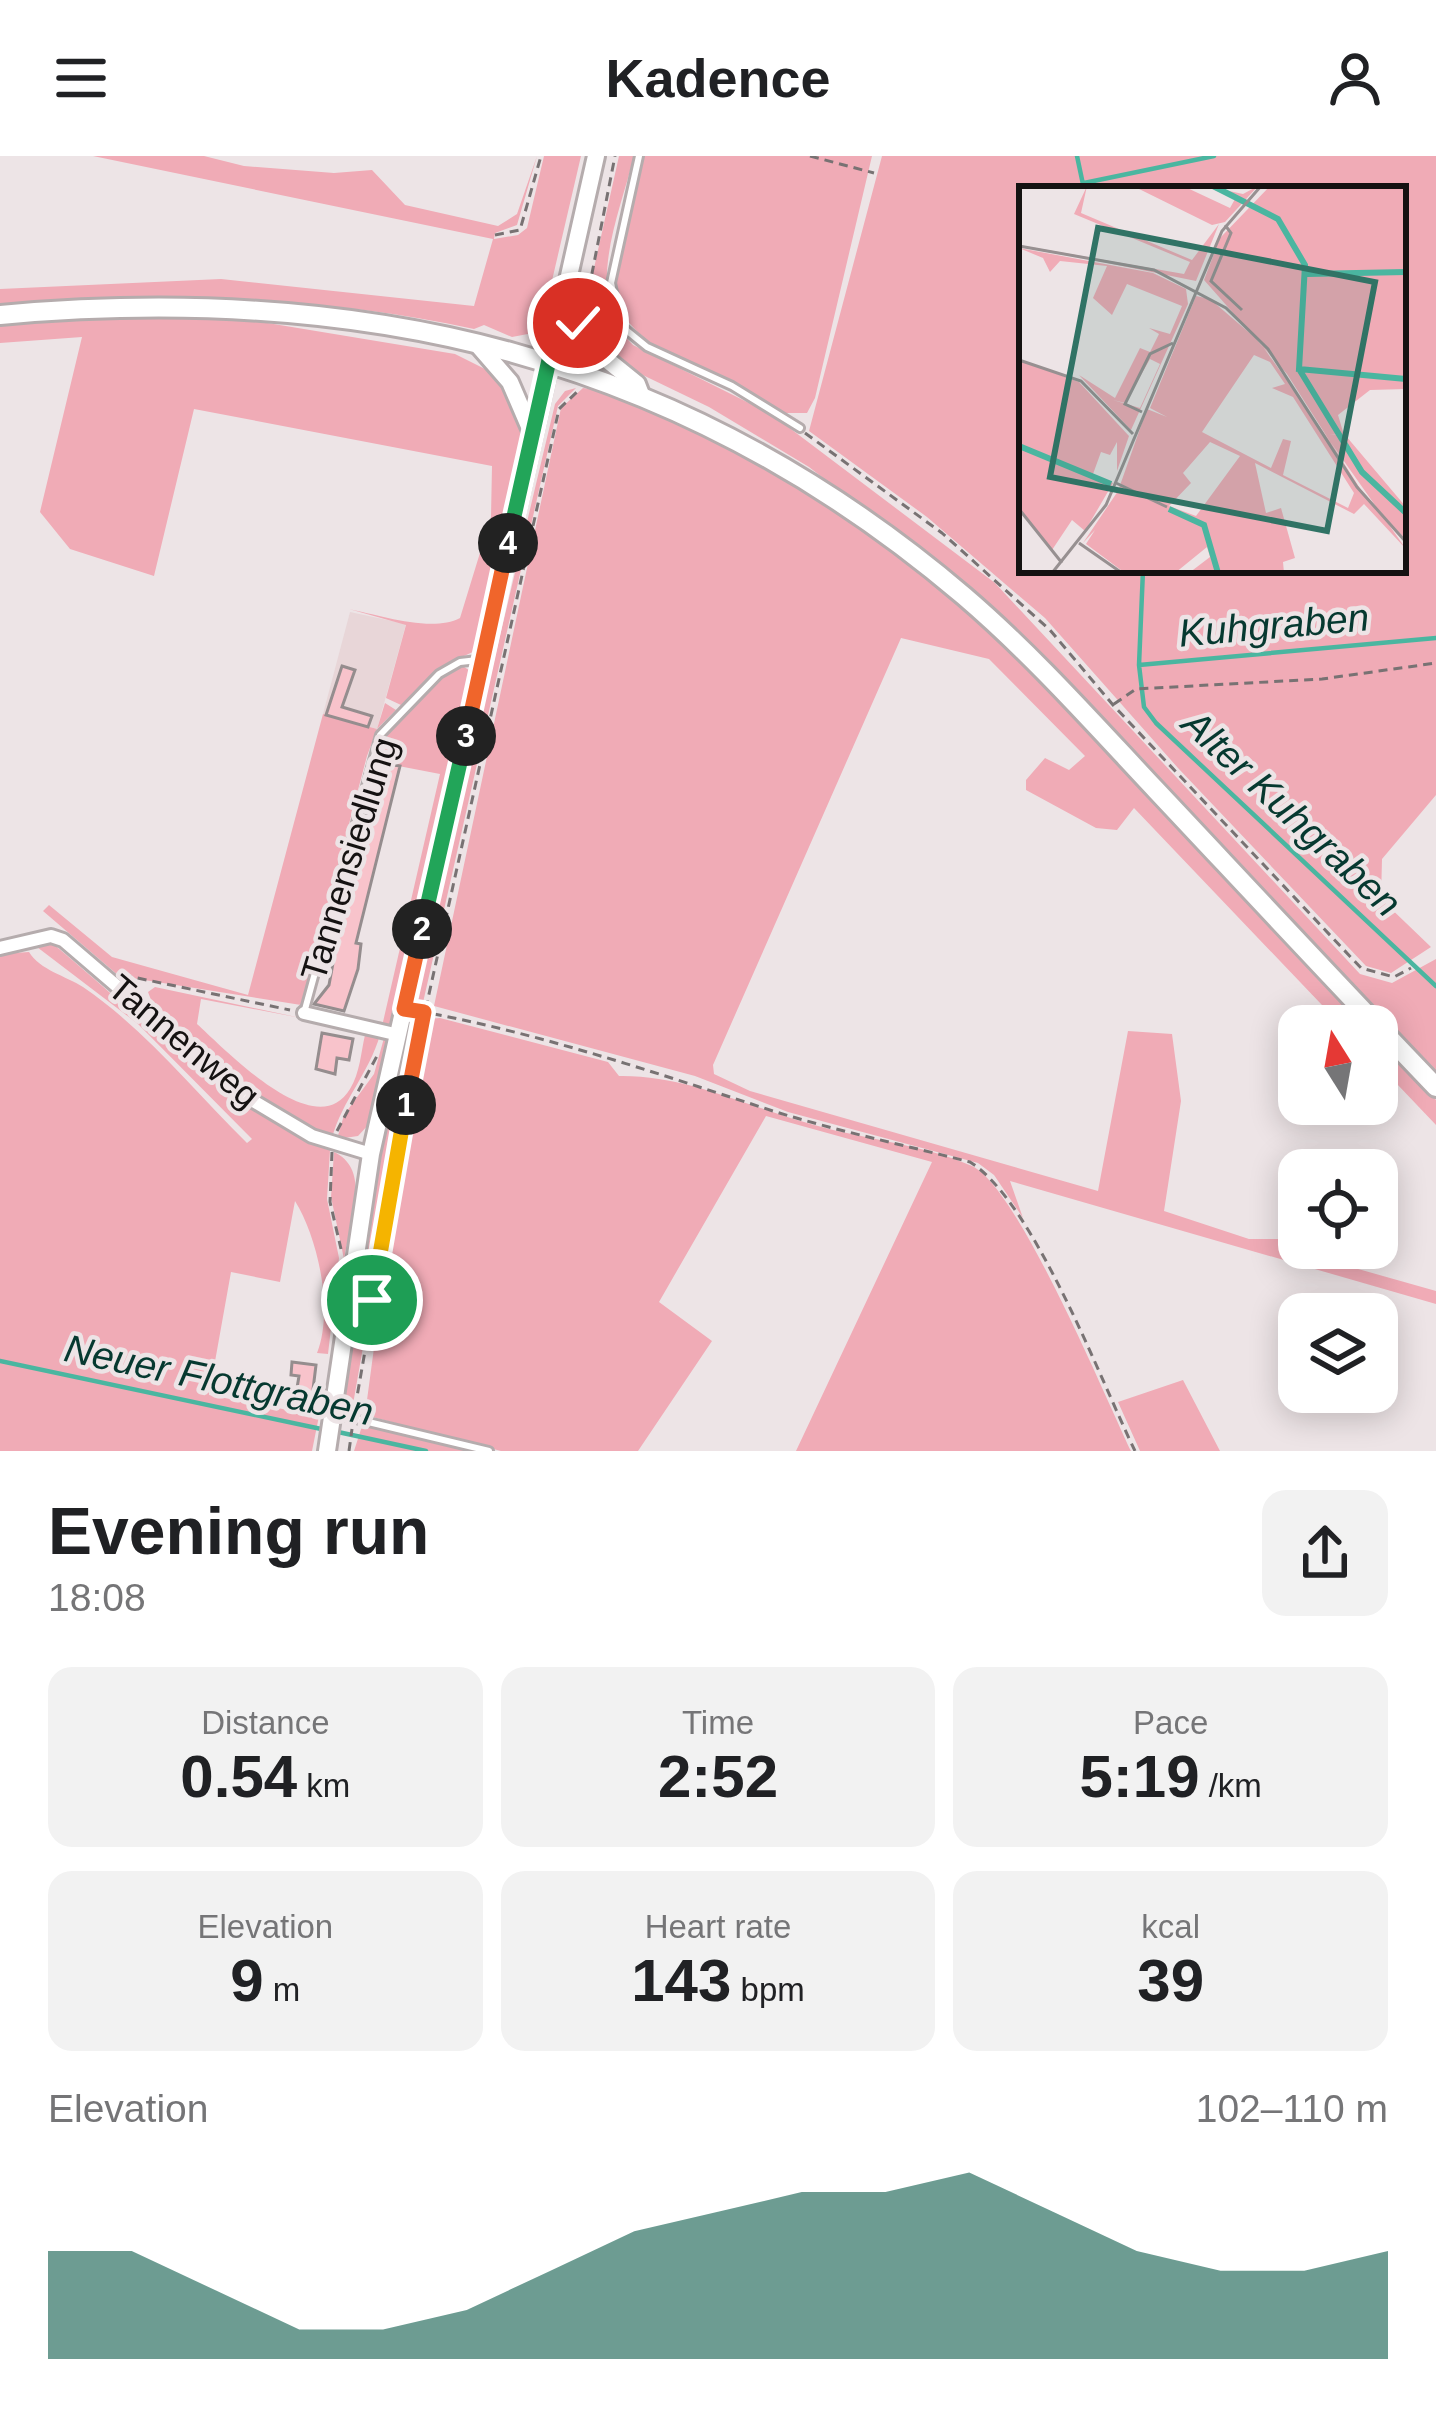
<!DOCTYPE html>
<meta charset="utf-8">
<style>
body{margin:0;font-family:Helvetica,sans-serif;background:#f2f2f2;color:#202124;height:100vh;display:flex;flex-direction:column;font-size:45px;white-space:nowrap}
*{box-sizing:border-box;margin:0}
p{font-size:39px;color:#757577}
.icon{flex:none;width:66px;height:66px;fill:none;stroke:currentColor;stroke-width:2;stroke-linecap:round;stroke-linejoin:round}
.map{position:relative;height:1295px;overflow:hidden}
.drawer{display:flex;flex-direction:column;background:#fff;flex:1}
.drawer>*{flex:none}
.needle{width:78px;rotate:349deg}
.fabs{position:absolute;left:1278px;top:849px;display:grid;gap:24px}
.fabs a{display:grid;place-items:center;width:120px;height:120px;border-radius:24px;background:#fff;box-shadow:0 6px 30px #0003;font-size:60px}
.pin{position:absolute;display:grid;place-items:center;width:102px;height:102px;color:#fff;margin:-51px;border:6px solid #fff;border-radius:50%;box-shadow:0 3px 12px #0007}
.km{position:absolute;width:60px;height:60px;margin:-30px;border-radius:50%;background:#222;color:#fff;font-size:33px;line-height:60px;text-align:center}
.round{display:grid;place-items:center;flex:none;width:126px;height:126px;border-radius:24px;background:#f2f2f2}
.head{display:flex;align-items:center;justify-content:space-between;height:204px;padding:0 48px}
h1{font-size:66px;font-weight:700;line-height:90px}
.figures{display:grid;grid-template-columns:repeat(3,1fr);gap:18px;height:204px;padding:12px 48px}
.figures div{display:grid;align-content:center;border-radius:24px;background:#f2f2f2;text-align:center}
.figures b{font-size:60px;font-weight:700}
.figures small{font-size:33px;font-weight:400}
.figures p{font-size:33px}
.chart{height:336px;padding:24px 48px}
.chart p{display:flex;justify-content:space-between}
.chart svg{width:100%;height:216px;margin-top:12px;fill:#307365;opacity:.7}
header{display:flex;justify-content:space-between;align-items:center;height:156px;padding:0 48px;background:#fff;font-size:54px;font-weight:700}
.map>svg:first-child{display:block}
.built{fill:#e8d6d8}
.green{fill:#f0abb6;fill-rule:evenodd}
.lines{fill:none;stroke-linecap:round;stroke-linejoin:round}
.stream{stroke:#4ab6a0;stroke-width:4.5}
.building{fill:#f8c3cb;stroke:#958d8e;stroke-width:3}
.lane-casing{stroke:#b5acad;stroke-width:12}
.street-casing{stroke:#b5acad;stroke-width:18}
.secondary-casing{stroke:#b5acad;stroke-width:22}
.primary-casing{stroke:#b5acad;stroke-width:24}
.path{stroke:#787273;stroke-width:3;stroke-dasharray:9 6;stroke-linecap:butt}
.lane{stroke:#fff;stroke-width:6}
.street{stroke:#fff;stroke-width:12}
.secondary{stroke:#fff;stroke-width:16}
.primary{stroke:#fff;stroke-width:18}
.split-1-casing{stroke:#fff;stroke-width:24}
.split-2-casing{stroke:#fff;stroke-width:24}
.split-3-casing{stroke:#fff;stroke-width:24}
.split-4-casing{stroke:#fff;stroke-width:24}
.split-5-casing{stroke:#fff;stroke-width:24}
.split-6-casing{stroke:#fff;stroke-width:24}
.split-1{stroke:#f5b400;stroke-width:15}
.split-2{stroke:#f0652b;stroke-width:15}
.split-3{stroke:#22a559;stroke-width:15}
.split-4{stroke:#f0652b;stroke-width:15}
.split-5{stroke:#22a559;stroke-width:15}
.split-6{stroke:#f5b400;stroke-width:15}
.labels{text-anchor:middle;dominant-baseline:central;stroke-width:9;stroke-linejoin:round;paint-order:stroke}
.street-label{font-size:36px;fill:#151212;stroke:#ede4e6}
.water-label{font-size:39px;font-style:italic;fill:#063930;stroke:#ede4e6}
.inset-river{fill:none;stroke:#4ab6a0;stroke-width:6}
.inset-road{fill:none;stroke:#979091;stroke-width:3}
.view{fill:#307365;fill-opacity:0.15;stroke:#307365;stroke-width:6}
.inset-edge{fill:none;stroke:#151212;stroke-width:6}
</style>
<header><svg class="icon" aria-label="menu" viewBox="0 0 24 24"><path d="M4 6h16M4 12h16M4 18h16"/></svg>Kadence<svg class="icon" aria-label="person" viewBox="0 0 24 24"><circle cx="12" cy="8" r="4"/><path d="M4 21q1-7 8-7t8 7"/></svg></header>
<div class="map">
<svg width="1436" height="1295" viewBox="0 0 1436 1295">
<rect width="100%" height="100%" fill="#ede4e6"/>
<path class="built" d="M350,456l56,12 -29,105 -54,-15z"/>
<path class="green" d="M93,0h111l40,10 90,7 38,-3 33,35 93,21 19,-12 20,-58 -20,69 -22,8 -1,6 24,-4 9,-7 17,-72h37l-37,159 -11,18 -21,4 -28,-12 -10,4c-159,-35 -313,-35 -474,-22v-18l221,-10 253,27 19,-67z
M619,0h15c-15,61 -52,139 -1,189l138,69 224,169 365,391 32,9 44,-24v116l-459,-478 -168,-130 -100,-60 -87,-42 -20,-17 3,-9 -15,-27 -2,-17z
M644,0h228l-57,242 -8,15h-22l-139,-72 -27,-29 -4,-35z
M882,0h554v639l-54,64 -1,40 50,48 -40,26 -25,-7 -188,-198 -133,-150 -118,-101 -118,-86zM1022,33h381v381h-381z
M226,160l229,38 42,21 22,36 2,25 -46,215 -31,14 -43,40 -15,-7 20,-73 -57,-16c30,6 83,24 111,9l31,-101 1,-51 -298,-57 -40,167 -84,-27 -30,-37 42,-175 -82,6v-19l80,-7z
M576,232l-18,18 -136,601 -7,-13 140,-590 10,-13z
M583,232c35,5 70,25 102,39 270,114 484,389 681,599h-24l-208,-218 -17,22 -21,-2 -70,-38v-10l19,-22 24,12 16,-14 -96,-97 -88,-21 -188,427 1,9 36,17 348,100 30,-160 44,3 9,67 -17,110 85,28h36l52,24 99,28v13l-426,-123 13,37 -29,-43 -16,-12 -190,-51 -93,-36 -261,-70 127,-598z
M461,509l11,7 -79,351 -12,4 -36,-9 38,4 57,-248 -57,-11 5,-35 52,-51z
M385,547l11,7 -19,19 -10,27 -66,249 -182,-29 -76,-65 6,-6 63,52 136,38 75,-281 54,15z
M52,787c84,69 178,167 278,207l-3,49 12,59 -11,96 -11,-1c17,-43 1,-115 -22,-152l-15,81 -49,-10 -22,123 110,21 -7,35h-312v-497l29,-2c11,18 37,24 54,35 63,43 111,104 164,156l5,-4 -114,-115 -101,-77z
M155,831l146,31 -100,-19 -4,25c28,25 119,122 153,65 10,-16 11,-37 15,-54l-58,-17 73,17c-11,38 -38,66 -48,103l-75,-41 -104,-92 -5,-13z
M421,860l-69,394h-10l35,-243 32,-144z
M440,862l168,44 11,14c65,-1 123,28 185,46 54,17 116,21 168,44 46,21 133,231 159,285h-335l136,-289 -166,-46 -107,186 53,39 -74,110h-137l-136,-36 31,-231 32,-165z
M1377,881l59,63v25l-59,-62z
M384,882l4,8 -18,77 -12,13 -21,3 7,-24 30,-41z
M334,996c39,18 15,74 10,107l-13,-62z
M1183,1224l37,71h-80l-22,-49z
M363,1267l108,28h-117z"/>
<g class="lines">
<path class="stream" d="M1077,0l7,33
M1084,27l130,-27
M1143,414l-4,95 297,-27
M1139,509l5,42 12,16 280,263
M0,1205l326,69
M338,1276l88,19"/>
</g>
<path class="building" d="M342,510l13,4 -13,37 30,9 -4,11 -42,-12z
M380,607l20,3 -44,177 5,1 -3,25 -14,42 -30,-7 15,-19 4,-22 -7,-1z
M322,877l31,6 -4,21 -12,-2 -2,16 -19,-5z
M292,1206l24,3 -6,49 -17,-2 6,-36 -8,-1z"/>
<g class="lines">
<g class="lane-casing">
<path id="lane" d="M639,0l-28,127 9,42 27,22 85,39 68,42
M304,857l76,-278 59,-61 21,-12 18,-2
M335,1258l154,37"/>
</g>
<g class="street-casing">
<path id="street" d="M0,792l51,-12 12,4 182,156 67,40 59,18
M304,857l95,22"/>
</g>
<g class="secondary-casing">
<path id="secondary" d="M565,141l30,53 42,34 5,13
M477,188l33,38 22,51
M327,1295l44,-297 225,-998"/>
</g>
<g class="primary-casing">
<path id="primary" d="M0,159c365,-33 681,40 964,281 69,59 130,128 192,194 93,99 186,199 280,297"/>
</g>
<path class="path" d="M810,0l64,17
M495,79l25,-5 21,-74
M586,148l29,-148
M805,277l137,100 108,97 63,75 248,263 33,9 17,-9
M1114,548l22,-15 186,-10 114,-16
M123,819l167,35
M418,855c122,22 238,62 355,100 64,20 131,34 197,51 64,40 130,217 165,289
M337,975l40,-75
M332,996l-2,50 11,47
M355,1252l68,-387 136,-612 19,-18
M349,1295l3,-22"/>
<use href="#lane" class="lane"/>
<use href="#street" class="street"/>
<use href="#secondary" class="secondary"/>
<use href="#primary" class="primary"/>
</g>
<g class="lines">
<g class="split-1-casing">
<path id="split-1" d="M372,1144l34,-195"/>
</g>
<g class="split-2-casing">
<path id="split-2" d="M406,949l18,-93 -20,-3 18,-80"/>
</g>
<g class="split-3-casing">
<path id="split-3" d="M422,773l44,-193"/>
</g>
<g class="split-4-casing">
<path id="split-4" d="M466,580l42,-193"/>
</g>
<g class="split-5-casing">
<path id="split-5" d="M508,387l43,-192"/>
</g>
<g class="split-6-casing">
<path id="split-6" d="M551,195l13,-55 14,27"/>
</g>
<use href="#split-1" class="split-1"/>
<use href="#split-2" class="split-2"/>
<use href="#split-3" class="split-3"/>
<use href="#split-4" class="split-4"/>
<use href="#split-5" class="split-5"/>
<use href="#split-6" class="split-6"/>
</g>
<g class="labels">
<g class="street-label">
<text transform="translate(349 703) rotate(-73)">Tannensiedlung</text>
<text transform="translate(184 885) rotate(40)">Tannenweg</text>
</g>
<g class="water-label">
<text transform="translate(1274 469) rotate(-5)">Kuhgraben</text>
<text transform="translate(1292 657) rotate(43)">Alter Kuhgraben</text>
<text transform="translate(219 1224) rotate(12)">Neuer Flottgraben</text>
</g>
</g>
<g transform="translate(1019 30)">
<rect width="387" height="387" fill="#ede4e6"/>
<path d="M68,0l-6,27 111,47 27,-36 -23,57 -177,-36 165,29 6,-12 -116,-48zM114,0h50l47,22 5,-9 -29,-13 37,8 15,-8 -33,36 -13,3zM251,0h136v203l-36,1 -32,25 6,20 -15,-1 17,2 60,71v33l-45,-50 -74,-116 -83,-94 16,-42zM0,62l134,25 33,16 2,15 -57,126 -52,-55 36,23 25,-50 10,4 9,-18 -10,-6 21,6 12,-28 -55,-22 -15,31 -19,-17 14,-32 -47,-5 -10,11 -7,-14zM131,173l10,5 -20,44 -27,-8 12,3zM177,110l14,3 49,42 147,208 -42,-45 -10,10 -99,-51 11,50 15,-5 14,50 -12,4 1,11h-95l21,-16 -3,-10 -32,26h-50l-39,-29 9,-14 -12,13 35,-52 29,-82 20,8 -17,-9zM235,169l16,7 15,22 -13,4 21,9 61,96 -6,15 -65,-33 8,-34 -8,-2 -12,29 -69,-36zM191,256l30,14 -44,60 -27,-10 22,-23 -8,-10zM0,174l60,22 50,54 -12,35v-29l-7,13 -9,-3 -8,22 20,9 -28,48 -13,-11 -20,30 -33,-42z" fill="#f0abb6" fill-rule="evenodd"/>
<path class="inset-river" d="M194,0l65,33 27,46 -6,104 107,10M288,88l99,-2M280,183l63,103 44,41M0,260l92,38M150,323l35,16 14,48"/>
<path class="inset-road" d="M206,39l6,8 -20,48 31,29M0,60l135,24 72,38 42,41 89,138 49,55M0,174l62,21 52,53M123,226l-17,-8 25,-50 23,-11M97,297l51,24M0,323l43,54M60,357l43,30M33,387l54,-68 116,-274 39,-45"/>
<path class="view" d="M79,42l277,54 -48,249 -277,-54z"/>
<rect width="387" height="387" class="inset-edge"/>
</g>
</svg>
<div class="fabs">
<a><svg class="needle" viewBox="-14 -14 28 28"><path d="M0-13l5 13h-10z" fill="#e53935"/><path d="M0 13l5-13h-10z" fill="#757577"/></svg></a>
<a><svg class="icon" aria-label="locate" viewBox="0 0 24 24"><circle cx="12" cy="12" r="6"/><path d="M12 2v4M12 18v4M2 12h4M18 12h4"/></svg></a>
<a><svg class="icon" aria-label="layers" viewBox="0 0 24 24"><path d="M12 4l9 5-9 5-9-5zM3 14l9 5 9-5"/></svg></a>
</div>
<div class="pin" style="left:372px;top:1144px;background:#1e9e55"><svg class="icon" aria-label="arrive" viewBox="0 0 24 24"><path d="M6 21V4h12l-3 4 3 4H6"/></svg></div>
<div class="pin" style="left:578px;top:167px;background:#d93025"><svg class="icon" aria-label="check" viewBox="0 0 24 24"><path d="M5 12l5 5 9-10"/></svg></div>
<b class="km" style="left:406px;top:949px">1</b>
<b class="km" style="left:422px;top:773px">2</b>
<b class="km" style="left:466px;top:580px">3</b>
<b class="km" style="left:508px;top:387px">4</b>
</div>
<section class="drawer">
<div class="head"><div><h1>Evening run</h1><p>18:08</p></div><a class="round"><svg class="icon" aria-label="share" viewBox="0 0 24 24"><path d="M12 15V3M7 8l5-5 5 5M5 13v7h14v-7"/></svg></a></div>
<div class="figures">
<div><p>Distance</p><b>0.54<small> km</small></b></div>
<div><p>Time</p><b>2:52</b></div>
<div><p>Pace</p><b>5:19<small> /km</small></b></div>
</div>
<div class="figures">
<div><p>Elevation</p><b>9<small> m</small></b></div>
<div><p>Heart rate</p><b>143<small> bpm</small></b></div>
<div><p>kcal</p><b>39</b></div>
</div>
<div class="chart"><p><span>Elevation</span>102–110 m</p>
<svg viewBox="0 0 160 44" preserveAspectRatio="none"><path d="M0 44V22L10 22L20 30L30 38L40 38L50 34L60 26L70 18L80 14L90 10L100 10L110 6L120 14L130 22L140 26L150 26L160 22V44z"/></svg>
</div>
</section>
